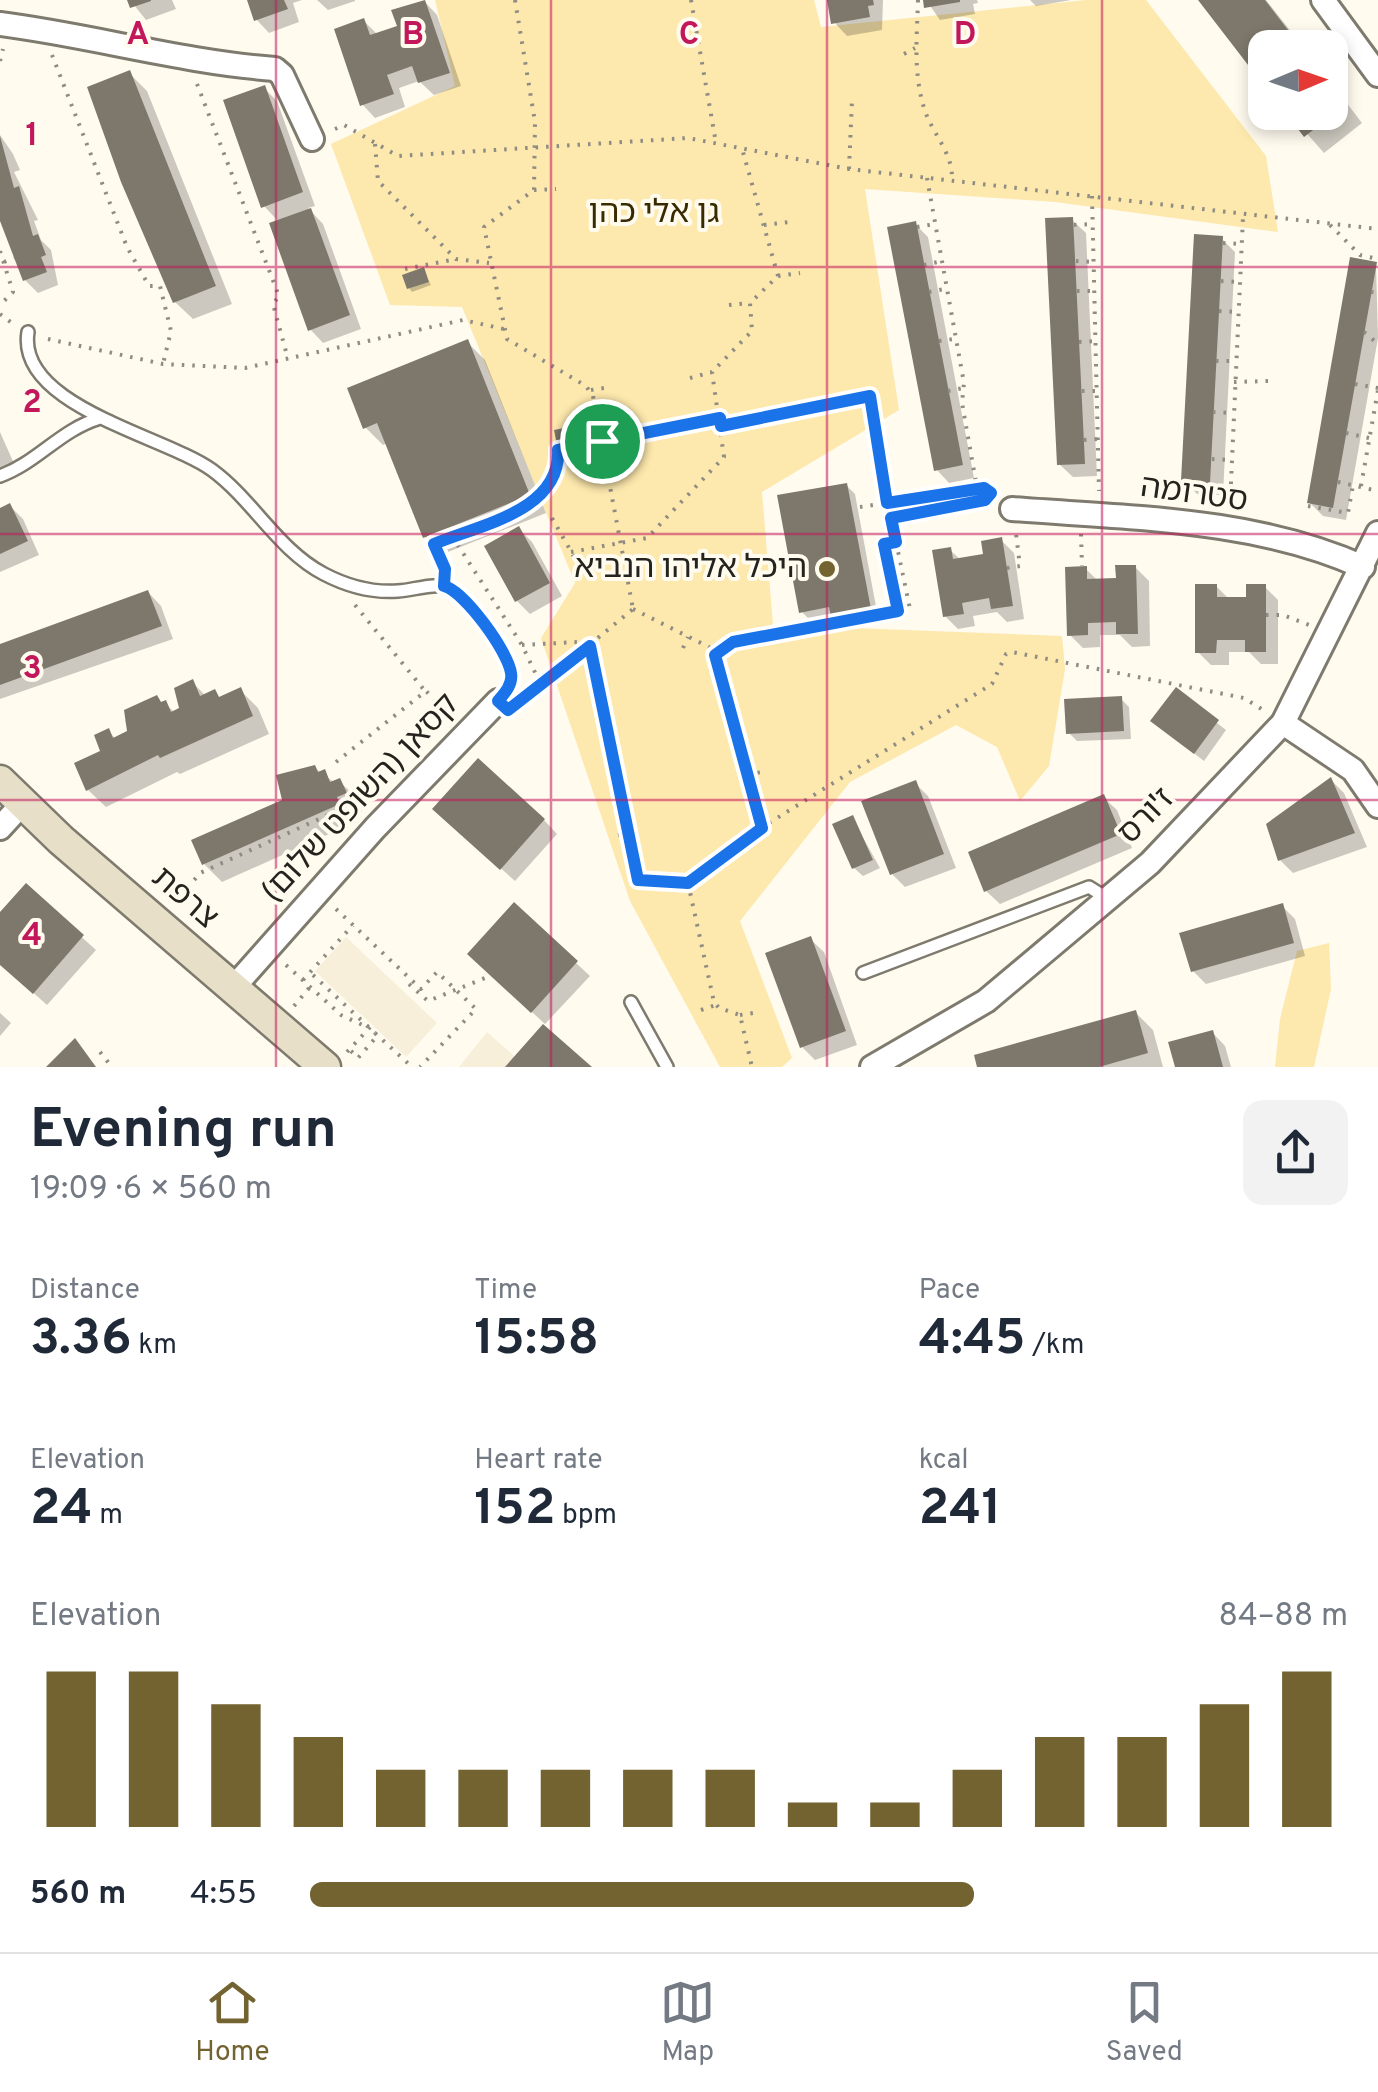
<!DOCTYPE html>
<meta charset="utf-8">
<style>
body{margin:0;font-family:Overpass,"Noto Sans Hebrew",sans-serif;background:#f2f2f3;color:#1f2937;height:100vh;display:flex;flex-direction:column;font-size:38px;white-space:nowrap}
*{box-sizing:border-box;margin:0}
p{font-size:32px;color:#747a83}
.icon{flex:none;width:55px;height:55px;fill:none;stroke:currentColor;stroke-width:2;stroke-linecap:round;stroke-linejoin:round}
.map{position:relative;height:1067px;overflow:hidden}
.sheet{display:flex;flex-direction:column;background:#fff;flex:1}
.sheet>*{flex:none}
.needle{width:65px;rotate:88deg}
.tools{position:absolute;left:1248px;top:30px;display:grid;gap:20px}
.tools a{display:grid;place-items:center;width:100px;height:100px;border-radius:20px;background:#fff;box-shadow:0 5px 15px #0003;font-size:50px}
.pin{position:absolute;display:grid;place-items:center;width:85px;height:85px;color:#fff;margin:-42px;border:5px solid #fff;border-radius:50%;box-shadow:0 2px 10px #0007}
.round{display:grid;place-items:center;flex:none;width:105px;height:105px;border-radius:20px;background:#f2f2f3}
.head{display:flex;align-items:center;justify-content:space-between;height:170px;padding:0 30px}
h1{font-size:55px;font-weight:700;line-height:75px}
.figures{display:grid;grid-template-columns:repeat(3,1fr);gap:15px;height:170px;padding:10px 30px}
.figures div{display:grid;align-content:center}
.figures b{font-size:50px;font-weight:700}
.figures small{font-size:28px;font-weight:400}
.figures p{font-size:28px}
.chart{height:280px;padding:20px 30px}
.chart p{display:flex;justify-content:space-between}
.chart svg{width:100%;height:180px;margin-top:10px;stroke:#736331;stroke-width:6}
ul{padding:0 30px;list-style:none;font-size:32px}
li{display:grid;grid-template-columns:160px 120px 1fr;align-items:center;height:75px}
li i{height:25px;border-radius:12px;background:#736331}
.menu{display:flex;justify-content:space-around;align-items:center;height:140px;border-top:2px solid #e0e1e3;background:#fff;font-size:28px;color:#747a83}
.menu a{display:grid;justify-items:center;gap:5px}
.menu .current{color:#736331}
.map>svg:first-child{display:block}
.built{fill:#f7efd9}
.green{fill:#fde8ad}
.shadow{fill:#0003}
.building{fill:#7d786b}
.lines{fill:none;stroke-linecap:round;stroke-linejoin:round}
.lane-casing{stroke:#7e7a6d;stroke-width:16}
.street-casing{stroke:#7e7a6d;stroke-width:28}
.secondary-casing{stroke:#7e7a6d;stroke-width:35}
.path{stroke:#8f8c83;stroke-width:4;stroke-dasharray:2.5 8;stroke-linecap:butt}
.lane{stroke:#fff;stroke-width:11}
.street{stroke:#fff;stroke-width:22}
.secondary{stroke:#e7dfc7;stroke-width:30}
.path-bridge{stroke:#8f8c83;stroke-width:4;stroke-dasharray:2.5 8;stroke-linecap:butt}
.route-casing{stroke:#fff;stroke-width:20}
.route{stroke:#1a73e8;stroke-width:12}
.grid{fill:none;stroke:#c2185b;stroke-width:2.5;stroke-opacity:0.55}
.poi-dot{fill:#736331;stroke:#fffbef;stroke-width:4}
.labels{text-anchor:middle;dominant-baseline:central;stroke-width:8;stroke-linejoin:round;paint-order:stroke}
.park-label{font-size:32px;fill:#382b00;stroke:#fffbef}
.street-label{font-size:32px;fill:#25231e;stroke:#fffbef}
.poi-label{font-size:32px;fill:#25231e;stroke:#fffbef;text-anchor:end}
.grid-label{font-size:32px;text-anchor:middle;font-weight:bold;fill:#c2185b;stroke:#fffbef;stroke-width:8;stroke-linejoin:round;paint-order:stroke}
</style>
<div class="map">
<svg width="1378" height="1067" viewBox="0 0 1378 1067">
<rect width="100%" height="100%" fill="#fffbef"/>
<path class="built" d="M346,937l91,86 -31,34 -91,-86z
M487,1032l40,35h-68z"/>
<path class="green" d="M435,0h379l7,27 265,-27h60l120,156 12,76 -223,-30 -190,-13 34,221 -137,82 11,133 289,11 3,33 -16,97 -29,35 -23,-54 -41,-22 -106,57 -110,139 52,137 -10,9h-62l-90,-166 -89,-263 34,-55 -113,-276 -72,-2 -59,-161 124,-58z
M1329,943l2,46 -17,78h-39l5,-48 17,-68z"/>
<path class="shadow" d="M130,0h42l4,9 -30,11z
M249,0h53l-9,3 6,19 -30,11 -13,-14z
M317,0h38v1l-27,9z
M830,0h53l-1,30 -35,6 -13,-14z
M926,0h51l1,3 -5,1 2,10 -35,6z
M1030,0h41l-35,6z
M1201,0h65l38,48h-39v35z
M424,1l13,14 24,71 -27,9 -15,-14 -20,7 6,19 -30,11 -13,-14 2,-83 14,14 22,-8z
M129,73l18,18 85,213 -39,15 -18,-17z
M1330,81l32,42 -38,30 -36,-41h42z
M264,88l13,13 38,105 -7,2 15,16 38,105 -38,14 -13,-14 -31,-107 -15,-16z
M0,135l13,19 7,16 -6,2 24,48 -4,1 7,19 10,10 7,35 -20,8 -13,-13 -25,-66z
M1072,220l14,13 11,243 -24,1 -14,-13z
M915,224l13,13 46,241 -25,5 -13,-14z
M1222,239l13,13 -12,243 -26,-1 -13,-14z
M1376,264l2,74 -32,182 -23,-4 -14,-14z
M423,270l8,15 -19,7 -3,-4z
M467,342l18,18 61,153 -103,41 -18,-17 -37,-94 -5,2 -18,-18z
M589,426l5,15 -31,7 -3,-4z
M0,432l19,43 -19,8z
M846,485l9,9 23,123 -36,7 -9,-8 -23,4 -9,-9z
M10,506l13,13 16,36 -39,17v-62z
M519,529l13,13 30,54 -32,18 -13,-13z
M1001,540l13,13 10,66 -17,3 -10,-10 -24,4 2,10 -17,3 -13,-13 5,-66 11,10 25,-4z
M1135,567l14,14 1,65 -18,1 -12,-12h-20v12l-17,1 -13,-13 16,-66 12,12 20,-1z
M1216,586l13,13h19l17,-12 13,13v64h-17l-12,-12h-20v13h-18l-13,-13z
M148,592l13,14 12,33 -173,60v-53z
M192,682l14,14 8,-4 7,7 19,-9 18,18 11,26 -89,40 -3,-2 -71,35 -18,-17 20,-59 8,8 15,-6 -6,-12 40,-18 10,10 7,-4z
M1176,691l50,39 -22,31 -42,-32z
M1121,699l8,8 2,32 -54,2 -9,-9z
M315,768l20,15 4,-2 18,17 5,13 -9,4 3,7 -134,60 -18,-18 81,-63 -6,-24z
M1331,780l13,13 23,54 -74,26 -13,-13z
M915,783l13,13 28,72 -51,19 -13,-13z
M1103,797l14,13 15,38 -132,56 -14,-13z
M852,818l28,50 -17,8 -9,-8z
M544,820l13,14 -42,47 -66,-59z
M26,887l70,63 -49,55 -47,-42v-47z
M1282,906l13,13 10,37 -99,28 -13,-13z
M810,939l14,13 33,93 -42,15 -13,-13z
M576,963l14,13 -45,48 -62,-57z
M1135,1012l18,18 10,37h-183z
M0,1013l11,10 -11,13z
M1212,1032l13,14 6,21h-53z"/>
<path class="building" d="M127,0h24v1l-21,7z
M247,0h37l4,9 -34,12z
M425,0l25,73 -32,10 -6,-17 -25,9 7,19 -34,12 -26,-77 30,-11 6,17 27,-9 -6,-16z
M827,0h46l1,5 -6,1 2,11 -39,7z
M923,0h37v2l-36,6z
M1198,0h67l37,48h-37v39z
M130,70l86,216 -43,17 -52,-121 -34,-95z
M1330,83l17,21 -43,33 -19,-25h45z
M265,85l38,107 -42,16 -38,-108z
M0,136l14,52 5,-2 14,50 5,-2 8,21 -5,2 6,15 -24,9 -23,-60z
M311,208l39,107 -42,16 -39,-108z
M1073,217l12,247 -28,1 -12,-247z
M916,221l47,244 -29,6 -47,-244z
M1194,234l29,2 -13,247 -29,-2z
M1350,257l27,5 -44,246 -26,-5z
M424,267l5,15 -22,7 -5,-14z
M468,339l62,156 -107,43 -46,-115 -14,6 -16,-41z
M589,423l3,15 -35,7 -3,-15z
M847,483l24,126 -40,8 -2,-10 -30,6 -22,-118z
M10,503l18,38 -28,13v-46z
M519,526l31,57 -35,19 -31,-56z
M1002,537l11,69 -22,3 -2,-11 -27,5 2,11 -21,3 -11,-67 19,-3 2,12 30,-5 -2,-13z
M1115,565h21l2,69h-22v-12l-28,1v12l-21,1 -2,-69 22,-1v13l29,-1z
M1195,584h22v13h29v-13h20v68h-21v-12h-28l-1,13h-21z
M148,590l14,36 -162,59v-41z
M193,679l7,17 15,-7 4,8 22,-10 12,29 -93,42 -2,-3 -72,36 -12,-28 26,-12 -6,-16 15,-7 4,10 14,-7 -3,-21 33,-15 4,7 5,-2 5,12 8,-4 -5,-20z
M1176,687l43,33 -25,34 -44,-33z
M1122,696l2,35 -58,3 -2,-35z
M478,758l67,61 -45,51 -68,-61z
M315,765l3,7 7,-3 5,13 10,-4 7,15 -10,4 3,7 -138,61 -11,-25 91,-40 -6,-25z
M1331,777l24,56 -77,28 -12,-37z
M916,780l28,74 -54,21 -29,-74z
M1104,794l17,40 -137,58 -16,-40z
M853,815l20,45 -21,9 -20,-45z
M26,883l58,52 -51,59 -33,-29v-53z
M514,902l64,59 -47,52 -64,-59z
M1283,903l11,40 -103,29 -12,-39z
M811,936l35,95 -46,17 -35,-95z
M1136,1010l12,43 -49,14h-122l-3,-12z
M543,1024l49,43h-87z
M1213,1030l10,37h-48l-7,-25z
M75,1038l21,29h-50z"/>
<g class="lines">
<g class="lane-casing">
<path id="lane" d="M28,332c-12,74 137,104 184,138 41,30 66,80 112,104 23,12 48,19 74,17 17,-1 36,-9 53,-3 14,5 60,71 61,86 0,10 -7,19 -14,27
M0,476c38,-14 60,-46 100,-58
M863,973l226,-86 16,10
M631,1002l36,65"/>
</g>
<g class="street-casing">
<path id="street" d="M1323,0l55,75
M0,24c93,12 182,38 275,45l7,6 30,64
M1012,509c116,9 243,9 351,58
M1283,723l70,47 25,36
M0,828l21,-23
M233,988l142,-160 123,-127
M872,1067l114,-66 164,-138 133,-140 95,-190"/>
</g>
<g class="secondary-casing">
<path id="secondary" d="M0,781l61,59 264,227"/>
</g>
<path class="path" d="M515,0l20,122 -1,68 -50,37 23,112 79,47 7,10 40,213
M691,0l25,143
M918,0c-1,37 -5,72 6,108 8,26 29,44 28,72
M904,54l11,-6
M52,55l75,192 22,39h11l11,45 -8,33
M0,61l3,-12
M197,84l82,212 -6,8 15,55
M335,129l9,-4 54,31 290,-18 161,31 529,60
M375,144l3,37 78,78 33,4
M849,169l3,-69
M927,178l37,205 -2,20 15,85
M534,190l22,-1
M1092,196l7,295
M764,225l26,-3 2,5
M1074,225l19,-1
M1330,225l30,30 18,4
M917,227l18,-3
M1223,243l18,1
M0,251l13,41 -13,13
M1076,261l18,1
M4,262l10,-4
M924,265l18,-4
M405,269l51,-10
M778,276l22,-3
M1221,281l19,1
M1077,291h19
M929,292l15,-3
M1371,292l7,1
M729,305l21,-2
M1219,311l19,1
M0,314l12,9
M1364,332l14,12
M48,339l115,25 82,4 218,-48 41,9
M939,341l15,-2
M1079,342l18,-1
M1216,361h20
M690,378l22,-6
M1234,382l34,-1
M1355,384l23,4
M591,390l20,-3
M948,391l15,-3
M1082,391h15
M1213,412l20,1
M721,426l148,-30 18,107 97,-16 11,7
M1346,433l23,5
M1084,440l14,-1
M1212,459l19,1
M1338,482l40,9
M1361,486l17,-96
M1168,496v-11l59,2
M1230,505l13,-288
M1308,506l40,7 5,-28
M860,507l27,-4
M552,518l29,51
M1081,534l1,32
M452,536l70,109 19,40
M896,542l14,67
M571,552l76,-14 77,-81 -12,-85 40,-41 -2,-28 28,-27 -35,-124
M1007,568l13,-2 -4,-32
M445,569l-10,-25c44,-19 126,-33 123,-94l162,-32
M355,605l70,86
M633,609l76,38 6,8 46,173 231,-144 14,-30 6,-2 232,46 19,12
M1266,615h17l26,10
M522,645l55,-3 6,7
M590,646l48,234 50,3 73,-55
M683,648l5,-11
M715,655l18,-13 165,-31 -13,-67 11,-2 -5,-24 94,-18 6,-7
M525,698l108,-89
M336,762l90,-71 25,27
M747,774l16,-2
M618,835l10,-2
M688,883l26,119 5,6 21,7 12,52
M174,904l26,-31 139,-63
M336,909l85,80 16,-17 39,37 -56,58
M286,965l55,50 28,13
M303,980l50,-55
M409,984l19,17 62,-25
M294,1006l16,-19
M701,1010l15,-5
M740,1015l13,-2
M375,1033l37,34
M351,1051l7,7 20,-23
M100,1052l12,15
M347,1052l25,-27"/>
<use href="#lane" class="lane"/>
<use href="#street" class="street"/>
<use href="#secondary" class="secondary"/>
<path class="path-bridge" d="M313,975l62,58"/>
</g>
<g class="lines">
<g class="route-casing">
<path id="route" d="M870,396l17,107 97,-15 7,5 -6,7 -94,18 5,24 -12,2 14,67 -165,31 -18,13 47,173 -74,55 -50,-3 -48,-234 -82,64 -10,-9c7,-8 15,-17 13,-28 -3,-22 -47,-82 -67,-87l1,-17 -11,-25c45,-19 127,-33 124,-94l162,-32 1,8z"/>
</g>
<use href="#route" class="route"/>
</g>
<path class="grid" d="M276,0v1067M551,0v1067M827,0v1067M1102,0v1067M0,267h1378M0,534h1378M0,800h1378"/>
<circle class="poi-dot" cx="827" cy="569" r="10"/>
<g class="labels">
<g class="park-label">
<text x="654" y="214">גן אלי כהן</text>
</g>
<g class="street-label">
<text transform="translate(1194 495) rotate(8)">סטרומה</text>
<text transform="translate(361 799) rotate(-47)">קסאן (השופט שלום)</text>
<text transform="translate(1147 817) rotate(-45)">ז'ורס</text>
<text transform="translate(184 899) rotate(41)">צרפת</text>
</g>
<g class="poi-label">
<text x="807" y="569">היכל אליהו הנביא</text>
</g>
</g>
<g class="grid-label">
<text x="138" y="44">A</text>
<text x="413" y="44">B</text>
<text x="689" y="44">C</text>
<text x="965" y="44">D</text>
<text x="32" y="145">1</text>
<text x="32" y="412">2</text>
<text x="32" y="678">3</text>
<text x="32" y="945">4</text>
</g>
</svg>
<div class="tools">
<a><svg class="needle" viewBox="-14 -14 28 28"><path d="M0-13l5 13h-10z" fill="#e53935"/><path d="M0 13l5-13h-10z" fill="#747a83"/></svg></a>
</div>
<div class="pin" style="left:602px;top:441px;background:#1e9e55"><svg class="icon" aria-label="arrive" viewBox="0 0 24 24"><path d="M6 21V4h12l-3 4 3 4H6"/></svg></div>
</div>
<section class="sheet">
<div class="head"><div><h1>Evening run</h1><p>19:09 · 6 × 560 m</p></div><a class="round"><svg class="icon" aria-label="share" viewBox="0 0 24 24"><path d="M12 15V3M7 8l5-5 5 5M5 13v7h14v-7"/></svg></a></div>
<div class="figures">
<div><p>Distance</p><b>3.36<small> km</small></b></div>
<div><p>Time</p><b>15:58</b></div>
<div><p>Pace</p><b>4:45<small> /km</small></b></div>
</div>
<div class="figures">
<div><p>Elevation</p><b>24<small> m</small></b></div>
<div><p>Heart rate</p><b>152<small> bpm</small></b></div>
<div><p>kcal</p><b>241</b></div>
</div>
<div class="chart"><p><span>Elevation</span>84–88 m</p>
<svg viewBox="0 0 160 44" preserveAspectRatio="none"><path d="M5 44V6M15 44V6M25 44V14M35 44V22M45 44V30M55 44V30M65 44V30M75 44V30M85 44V30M95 44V38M105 44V38M115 44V30M125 44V22M135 44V22M145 44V14M155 44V6"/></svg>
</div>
<ul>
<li><b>560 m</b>4:55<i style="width:64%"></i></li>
</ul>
</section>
<nav class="menu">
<a class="current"><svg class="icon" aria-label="home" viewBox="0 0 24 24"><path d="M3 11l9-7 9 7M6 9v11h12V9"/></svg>Home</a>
<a><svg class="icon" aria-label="map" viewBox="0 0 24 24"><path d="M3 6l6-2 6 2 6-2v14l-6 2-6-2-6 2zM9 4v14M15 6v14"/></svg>Map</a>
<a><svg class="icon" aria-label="saved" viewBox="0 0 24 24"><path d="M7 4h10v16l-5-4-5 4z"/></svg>Saved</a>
</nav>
